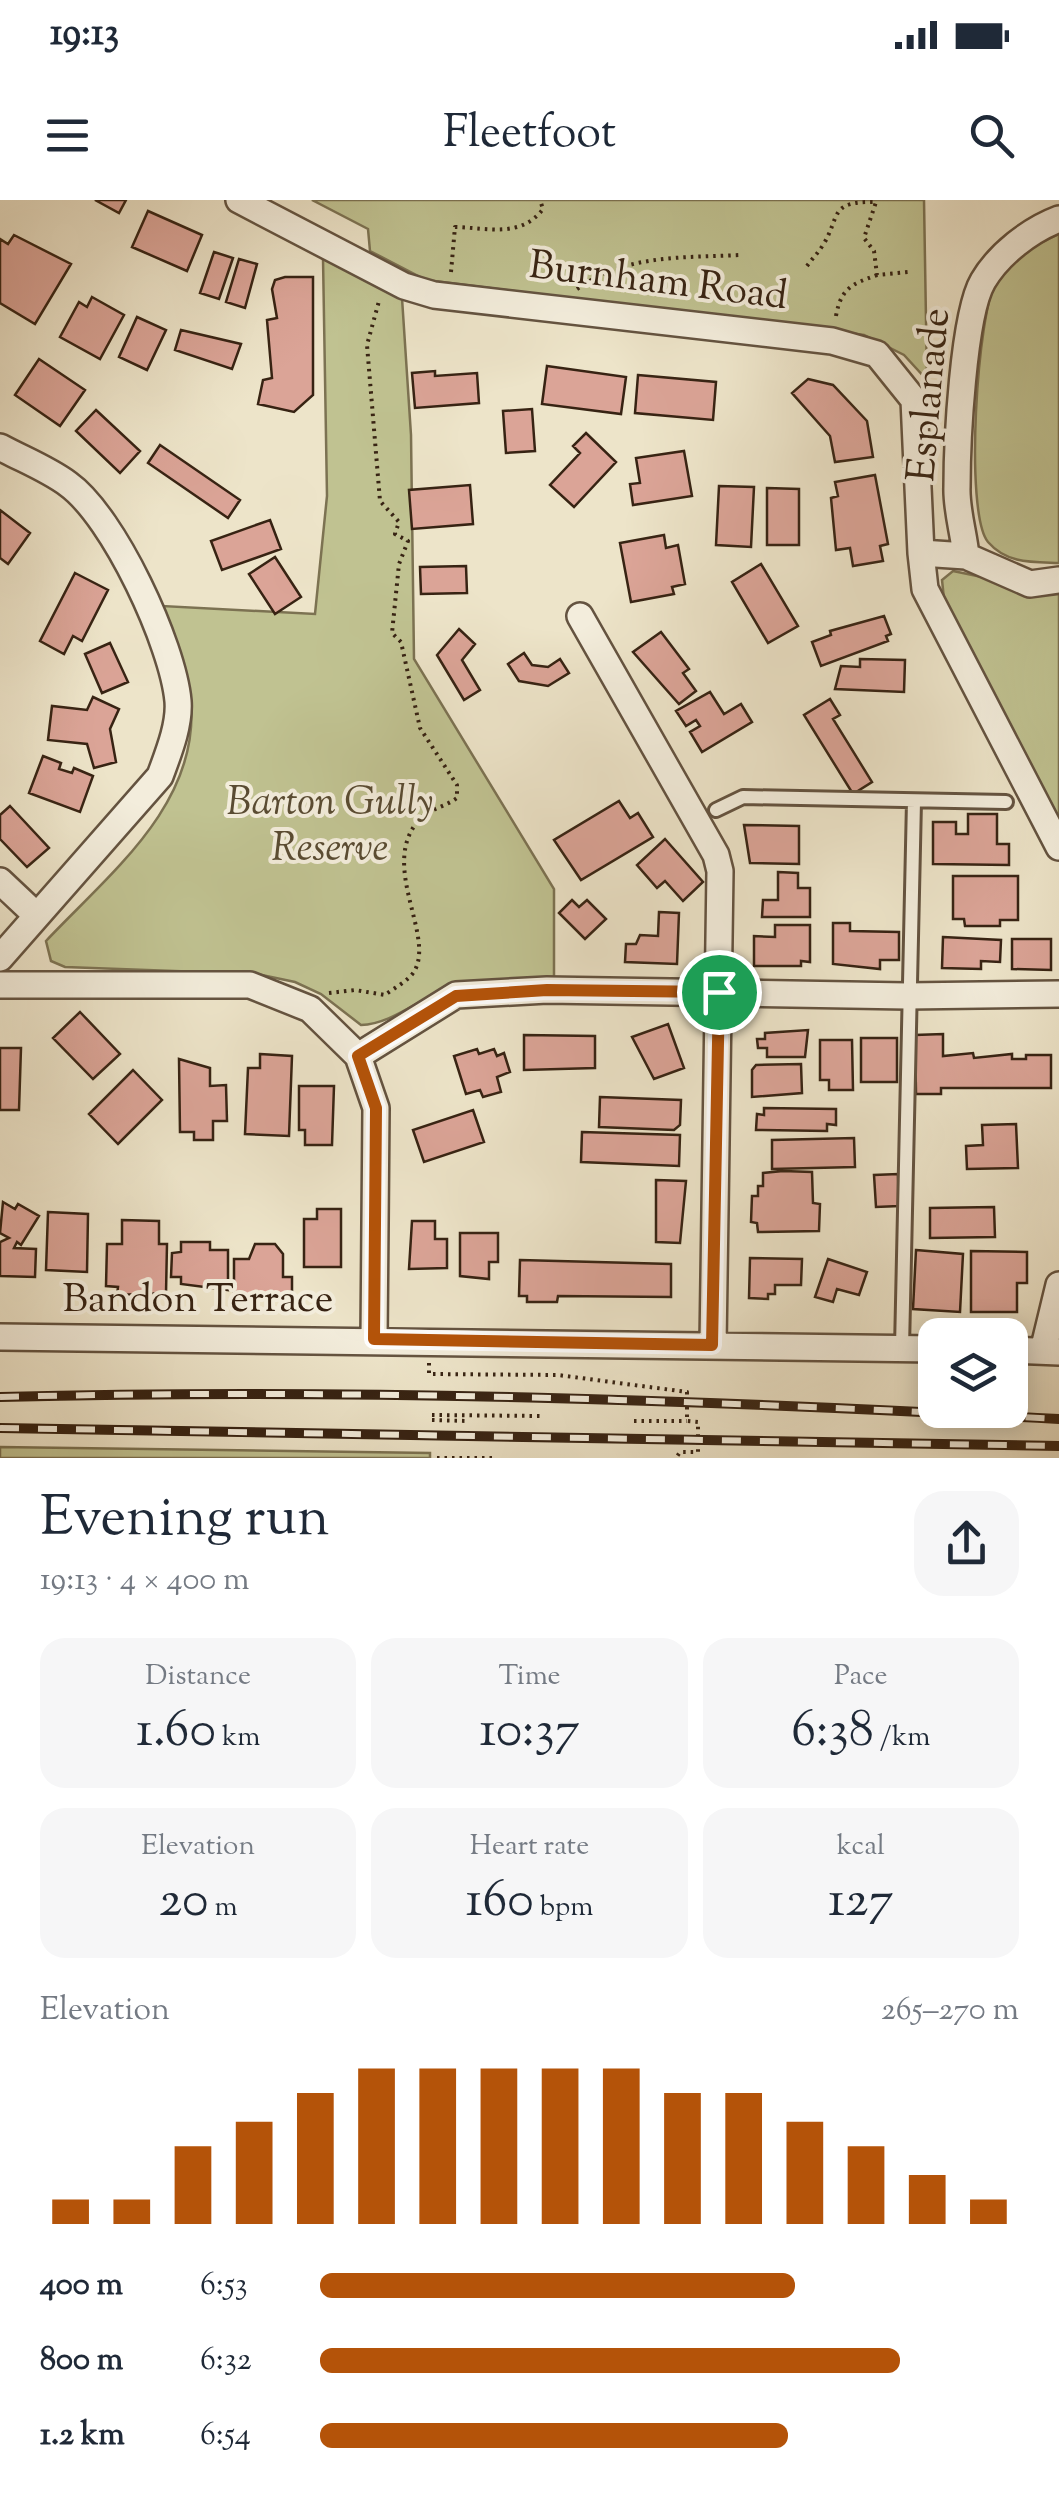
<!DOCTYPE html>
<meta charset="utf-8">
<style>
body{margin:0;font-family:"Sorts Mill Goudy",serif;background:#f6f6f7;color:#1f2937;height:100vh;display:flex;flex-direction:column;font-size:38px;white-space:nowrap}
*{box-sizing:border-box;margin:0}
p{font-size:32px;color:#747a83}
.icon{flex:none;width:55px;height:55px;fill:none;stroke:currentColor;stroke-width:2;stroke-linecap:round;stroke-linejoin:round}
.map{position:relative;height:1258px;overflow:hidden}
.drawer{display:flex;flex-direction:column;background:#fff;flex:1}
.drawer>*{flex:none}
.controls{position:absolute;left:918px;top:1118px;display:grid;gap:20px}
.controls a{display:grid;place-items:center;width:110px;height:110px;border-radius:20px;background:#fff;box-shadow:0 5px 25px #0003;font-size:50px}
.pin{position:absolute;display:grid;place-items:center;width:85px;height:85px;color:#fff;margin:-42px;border:5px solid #fff;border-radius:50%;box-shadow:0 2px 10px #0007}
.round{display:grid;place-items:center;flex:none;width:105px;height:105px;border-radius:30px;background:#f6f6f7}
.overview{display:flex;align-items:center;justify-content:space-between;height:170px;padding:0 40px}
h1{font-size:55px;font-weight:600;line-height:75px}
.metrics{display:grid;grid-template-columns:repeat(3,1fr);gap:15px;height:170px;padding:10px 40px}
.metrics div{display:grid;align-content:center;border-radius:25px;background:#f6f6f7;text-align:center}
.metrics b{font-size:50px;font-weight:600}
.metrics small{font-size:28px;font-weight:400}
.metrics p{font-size:28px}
.chart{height:280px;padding:20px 40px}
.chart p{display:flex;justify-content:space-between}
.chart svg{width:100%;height:180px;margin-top:10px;stroke:#b45309;stroke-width:6}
ul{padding:0 40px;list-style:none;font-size:32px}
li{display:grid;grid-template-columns:160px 120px 1fr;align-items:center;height:75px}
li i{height:25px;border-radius:12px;background:#b45309}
.status{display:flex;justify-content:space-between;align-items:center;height:70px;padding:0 50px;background:#fff;direction:ltr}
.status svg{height:28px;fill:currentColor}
header{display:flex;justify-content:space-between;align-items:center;height:130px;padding:0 40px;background:#fff;font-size:45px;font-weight:600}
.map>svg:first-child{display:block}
.green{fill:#c0c291;stroke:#7c7252;stroke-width:2.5}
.building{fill:#dba497;stroke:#372313;stroke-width:2.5}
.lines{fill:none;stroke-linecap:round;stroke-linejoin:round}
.lane-casing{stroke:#645340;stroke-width:18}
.street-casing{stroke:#645340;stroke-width:30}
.path{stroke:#372313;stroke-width:4;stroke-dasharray:2.5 5;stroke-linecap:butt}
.lane{stroke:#f3eddc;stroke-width:12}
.street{stroke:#f3eddc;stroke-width:25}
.rail-casing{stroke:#372313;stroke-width:10}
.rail{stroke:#f3eddc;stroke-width:6;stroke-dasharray:19;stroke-linecap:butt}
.route-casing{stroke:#fff;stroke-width:20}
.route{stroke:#b45309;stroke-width:12}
.labels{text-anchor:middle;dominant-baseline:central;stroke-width:8;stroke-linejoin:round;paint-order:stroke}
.street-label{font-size:40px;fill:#372313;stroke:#f3eddc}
.park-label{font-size:40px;font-style:italic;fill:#594b32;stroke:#f3eddc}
</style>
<div class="status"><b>19:13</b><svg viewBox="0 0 49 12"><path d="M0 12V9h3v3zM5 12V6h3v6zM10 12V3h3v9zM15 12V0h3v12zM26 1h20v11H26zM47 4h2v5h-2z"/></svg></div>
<header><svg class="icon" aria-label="menu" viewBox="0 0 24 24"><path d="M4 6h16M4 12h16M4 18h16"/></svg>Fleetfoot<svg class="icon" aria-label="search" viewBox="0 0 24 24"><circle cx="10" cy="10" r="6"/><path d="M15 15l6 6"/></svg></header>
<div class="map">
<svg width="1059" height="1258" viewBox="0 0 1059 1258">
<rect width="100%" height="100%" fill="#ede4c9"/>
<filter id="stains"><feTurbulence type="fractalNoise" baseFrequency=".002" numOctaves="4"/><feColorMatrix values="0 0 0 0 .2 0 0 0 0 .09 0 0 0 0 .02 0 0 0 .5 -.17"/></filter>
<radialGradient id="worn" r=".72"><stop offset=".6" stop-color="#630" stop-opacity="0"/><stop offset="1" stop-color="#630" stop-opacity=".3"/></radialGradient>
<path class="green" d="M312,0h612l3,180 -23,-25 -40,-20 -438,-55 -56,-29 -2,-22z
M1059,34v329c-26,-1 -52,1 -71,-21 -24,-29 -11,-231 9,-264 14,-21 40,-34 62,-44z
M323,58l79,40 9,137 3,224 140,230v88c-32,2 -70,1 -101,10 -32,9 -59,37 -92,38l-40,-31 -26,-12 -38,-8 -192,-7 -14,-6 -5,-20c63,-67 153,-136 145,-238 -3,-33 -17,-66 -28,-97l152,8 12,-118z
M953,371l106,22v226l-115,-220 -2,-19z
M0,1247l430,6v5h-430z"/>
<path class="building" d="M95,0h31l-7,13z
M148,11l54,24 -15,36 -55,-24z
M14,35l57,29 -36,60 -35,-21v-64l8,5z
M214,52l19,6 -14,41 -19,-6z
M239,59l18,5 -12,44 -19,-6z
M285,77h28v118l-19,17 -36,-8 5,-24 9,-2 -5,-58 10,-2 -5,-29 3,-9z
M92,97l32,18 -24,44 -40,-22 19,-35 8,5z
M137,117l29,13 -19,40 -28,-13z
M181,130l60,14 -9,25 -57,-19z
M39,159l46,31 -25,36 -45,-31z
M547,166l79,11 -5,37 -79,-10z
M435,171v5l42,-3 2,30 -64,5 -3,-35z
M638,175l78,7 -3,38 -78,-7z
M808,179l25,6 34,36 6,36 -38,5 -5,-26 -38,-43z
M532,209l3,42 -29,2 -3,-42z
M96,210l44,41 -20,22 -44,-42z
M586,233l30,29 -42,45 -24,-22 30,-32 -7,-7z
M160,245l80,55 -12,18 -80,-55z
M684,251l8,45 -59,9 -3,-21 10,-1 -4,-25z
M875,275l13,69 -8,2 3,15 -30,5 -3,-18 -14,2 -5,-52 7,-2 -3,-14z
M470,285l3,39 -61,5 -3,-39z
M719,286l35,1 -3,60 -35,-2z
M767,288l32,1v56h-32z
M0,310l30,23 -22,31 -8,-6z
M270,320l11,29 -59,21 -11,-29z
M664,335l2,13 12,-3 7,39 -13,3 2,7 -43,8 -11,-59z
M275,357l26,40 -26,17 -26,-40z
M761,364l37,62 -30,17 -36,-61z
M466,366l1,27 -46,1 -1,-27z
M75,373l33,17 -26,51 -9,-5 -9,18 -24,-13z
M884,416l7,18 -5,2 2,5 -67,25 -9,-24 19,-7 -1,-4z
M459,429l16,15 -13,16 18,30 -16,10 -27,-45z
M661,432l28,37 -6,4 13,18 -17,13 -46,-52z
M110,443l18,39 -26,11 -17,-39z
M524,453l8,12 16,2 12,-8 9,14 -21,13 -29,-5 -11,-17z
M860,459l45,1 -1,32 -69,-3 6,-23 19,1z
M710,492l14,22 17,-10 11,18 -50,30 -12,-20 10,-6 -4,-6 -10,6 -10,-15z
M93,497l26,12 -9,20 6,33 -22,6 -7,-24 -39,-4 4,-34 35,4z
M830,499l10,16 -7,4 39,63 -19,12 -49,-79z
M43,556l18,7 -2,6 13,4 2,-5 19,8 -13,36 -51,-19z
M619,601l11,17 8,-5 15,24 -72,43 -27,-40z
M10,606l39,42 -22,19 -27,-28v-24z
M968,614h29v30h12v21l-76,-1v-42h23v12h12z
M744,625l55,1v38l-49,-1z
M665,639l38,43 -20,19 -18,-20 -8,7 -20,-23z
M778,672l20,1v15h12v29h-48l1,-17h15z
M953,676h65v44h-18v6h-35l-1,-7h-11z
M572,700l7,7 8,-7 19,19 -21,20 -26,-26z
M659,712l20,1 -2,51 -52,-2 1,-18h10l4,-9 18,1z
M833,723h17v8l49,1v28h-19v9l-47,-5z
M775,725h35v37l-9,-1v5h-47v-30l21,1z
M943,737l58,3 -1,22 -19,-1v8l-39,-1z
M1012,739h39v31l-39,-1z
M80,812l40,42 -27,25 -40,-41z
M668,824l16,44 -30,11 -22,-42z
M808,830l-3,27h-38v-9h-9l-1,-9h8v-6z
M943,834v22l30,-3 1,5 38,-4v5h14v-4h25v33h-110v6h-25l-1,-59z
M524,835l71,1v32l-71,2z
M861,838h36v44h-36z
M820,840h32l1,50h-24v-10h-9z
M0,848h21l-2,62h-19z
M477,849l2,5 15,-5 3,7 7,-3 6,19 -13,5 4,15 -18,5 -3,-7 -14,4 -12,-38z
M260,854l32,2 -3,80 -44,-2 3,-66h12z
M179,859l31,9v18l16,-1 1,36h-14v19h-19v-8h-14z
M801,864l1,29 -50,4v-27l4,-5z
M133,870l29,30 -44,44 -29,-30z
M299,886h35l-2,59h-27v-15h-6z
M600,897l81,3 -1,25 -6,5 -75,-3z
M764,908l72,1v16l-9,-1v7l-71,-1 1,-16 7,1z
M473,910l11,32 -60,20 -11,-32z
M1016,924l2,44 -51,1 -1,-23 17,-1 -1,-20z
M582,932l98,3 -1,31 -98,-4z
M854,938l1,29 -83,2v-29z
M783,971l29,1 1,31 7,1 -1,27 -61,1 -1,-9 -6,-1 1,-26h6v-10h5v-13z
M898,974l1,32 -23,1 -2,-32z
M656,980l30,1 -6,62 -24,-1z
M3,1002l12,7 3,-5 21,12 -18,29 -4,-3 -3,6 22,1 -1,28 -35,-1v-34l9,-4 -9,-5z
M994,1007l1,30 -65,1v-30z
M317,1009h24v58h-37v-48h13z
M48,1012l40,2 -1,58 -41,-2z
M122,1020l37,1v23h8l-1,49 -49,2 1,-8 -12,-1 1,-42h15z
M412,1021h23v18h12v29l-38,1z
M460,1033h38v29h-9v17l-29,-3z
M181,1042h29v8h18v40l-47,-6v-7h-10l1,-24 9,-1z
M255,1044h20l8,10v23h9v21l-58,-1v-38h15z
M916,1050l47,4 -3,58 -47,-3z
M971,1051l56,1v31h-10v29h-46z
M750,1058l52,1 -1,26h-26v9h-7v5l-19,-1z
M828,1059l39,13 -8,23 -22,-6 -4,13 -18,-5z
M520,1060l151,4v33l-113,-1 -1,6h-30v-6h-8z"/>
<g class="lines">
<g class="lane-casing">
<path id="lane" d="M716,610l27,-13 263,5
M902,1148l12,-547"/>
</g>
<g class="street-casing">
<path id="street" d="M239,0l165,86 30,9 398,46 45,13 37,46 7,153
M0,247c22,12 48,22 68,37 46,33 105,161 110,217 2,24 -10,53 -18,75l-160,182
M966,356c-2,-22 -10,-47 -9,-69 0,-43 6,-172 26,-206 16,-27 47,-51 76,-62
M1059,380l-29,4 -64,-28 -45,-3 4,36 134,258
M580,416l136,239 4,16 -7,474
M0,681l35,33
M0,785h250l60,24 48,47 18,52 -2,231
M358,856l98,-61 91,-5 360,6 152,-2
M0,1137l935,12
M1010,1150l49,2
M1043,1151l16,-66"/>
</g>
<path class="path" d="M807,66c5,-7 11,-13 16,-21 18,-29 5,-44 53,-43l-12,36 10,13 3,24 31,-3
M451,72l4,-45c34,1 66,11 88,-18l-3,-9
M577,89c49,-35 105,-31 163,-34
M836,116c5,-28 16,-32 41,-41
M329,793l26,-3 30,5c9,-7 25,-15 30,-25 19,-36 -35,-104 3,-149 10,-12 27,-14 39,-23v-13l-37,-57 -19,-86 -9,-9 7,-69 9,-23 -13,-7 4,-12 -19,-21 -13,-156 12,-44
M429,1163v11l129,1 129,17v29l11,1v30h-18l-4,6
M432,1215l111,1
M432,1220l36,1
M634,1221h53
M437,1258h60"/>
<use href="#lane" class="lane"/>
<use href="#street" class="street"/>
<g class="rail-casing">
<path id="rail" d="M0,1197c352,-9 707,3 1059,22
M0,1228l1059,18"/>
</g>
<use href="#rail" class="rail"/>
</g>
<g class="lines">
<g class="route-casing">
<path id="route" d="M547,790l172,2 -7,353 -338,-6 2,-231 -18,-52 98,-60z"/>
</g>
<use href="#route" class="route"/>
</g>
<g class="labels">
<g class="street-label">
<text transform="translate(658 83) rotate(7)">Burnham Road</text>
<text transform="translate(931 195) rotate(-85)">Esplanade</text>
<text x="198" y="1101">Bandon Terrace</text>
</g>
<g class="park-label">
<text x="330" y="604">Barton Gully<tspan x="330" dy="46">Reserve</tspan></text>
</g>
</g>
<rect width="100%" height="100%" filter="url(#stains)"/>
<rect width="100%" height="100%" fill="url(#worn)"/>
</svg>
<div class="controls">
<a><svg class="icon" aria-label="layers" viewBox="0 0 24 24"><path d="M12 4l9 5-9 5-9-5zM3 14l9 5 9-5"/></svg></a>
</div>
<div class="pin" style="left:719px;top:792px;background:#1e9e55"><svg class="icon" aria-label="arrive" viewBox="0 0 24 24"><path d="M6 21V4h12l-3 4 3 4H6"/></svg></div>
</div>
<section class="drawer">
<div class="overview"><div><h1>Evening run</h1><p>19:13 · 4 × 400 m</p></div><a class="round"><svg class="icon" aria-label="share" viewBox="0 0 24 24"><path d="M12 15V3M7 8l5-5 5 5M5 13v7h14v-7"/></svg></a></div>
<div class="metrics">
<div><p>Distance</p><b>1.60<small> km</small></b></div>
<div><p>Time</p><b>10:37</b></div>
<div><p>Pace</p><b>6:38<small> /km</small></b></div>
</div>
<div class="metrics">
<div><p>Elevation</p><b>20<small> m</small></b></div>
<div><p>Heart rate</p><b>160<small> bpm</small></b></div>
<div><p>kcal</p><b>127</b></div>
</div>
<div class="chart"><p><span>Elevation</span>265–270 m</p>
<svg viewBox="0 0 160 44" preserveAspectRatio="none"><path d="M5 44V38M15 44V38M25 44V25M35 44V19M45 44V12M55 44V6M65 44V6M75 44V6M85 44V6M95 44V6M105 44V12M115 44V12M125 44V19M135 44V25M145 44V32M155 44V38"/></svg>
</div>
<ul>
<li><b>400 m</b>6:53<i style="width:68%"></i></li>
<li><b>800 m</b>6:32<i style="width:83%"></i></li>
<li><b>1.2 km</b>6:54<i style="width:67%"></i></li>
</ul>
</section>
